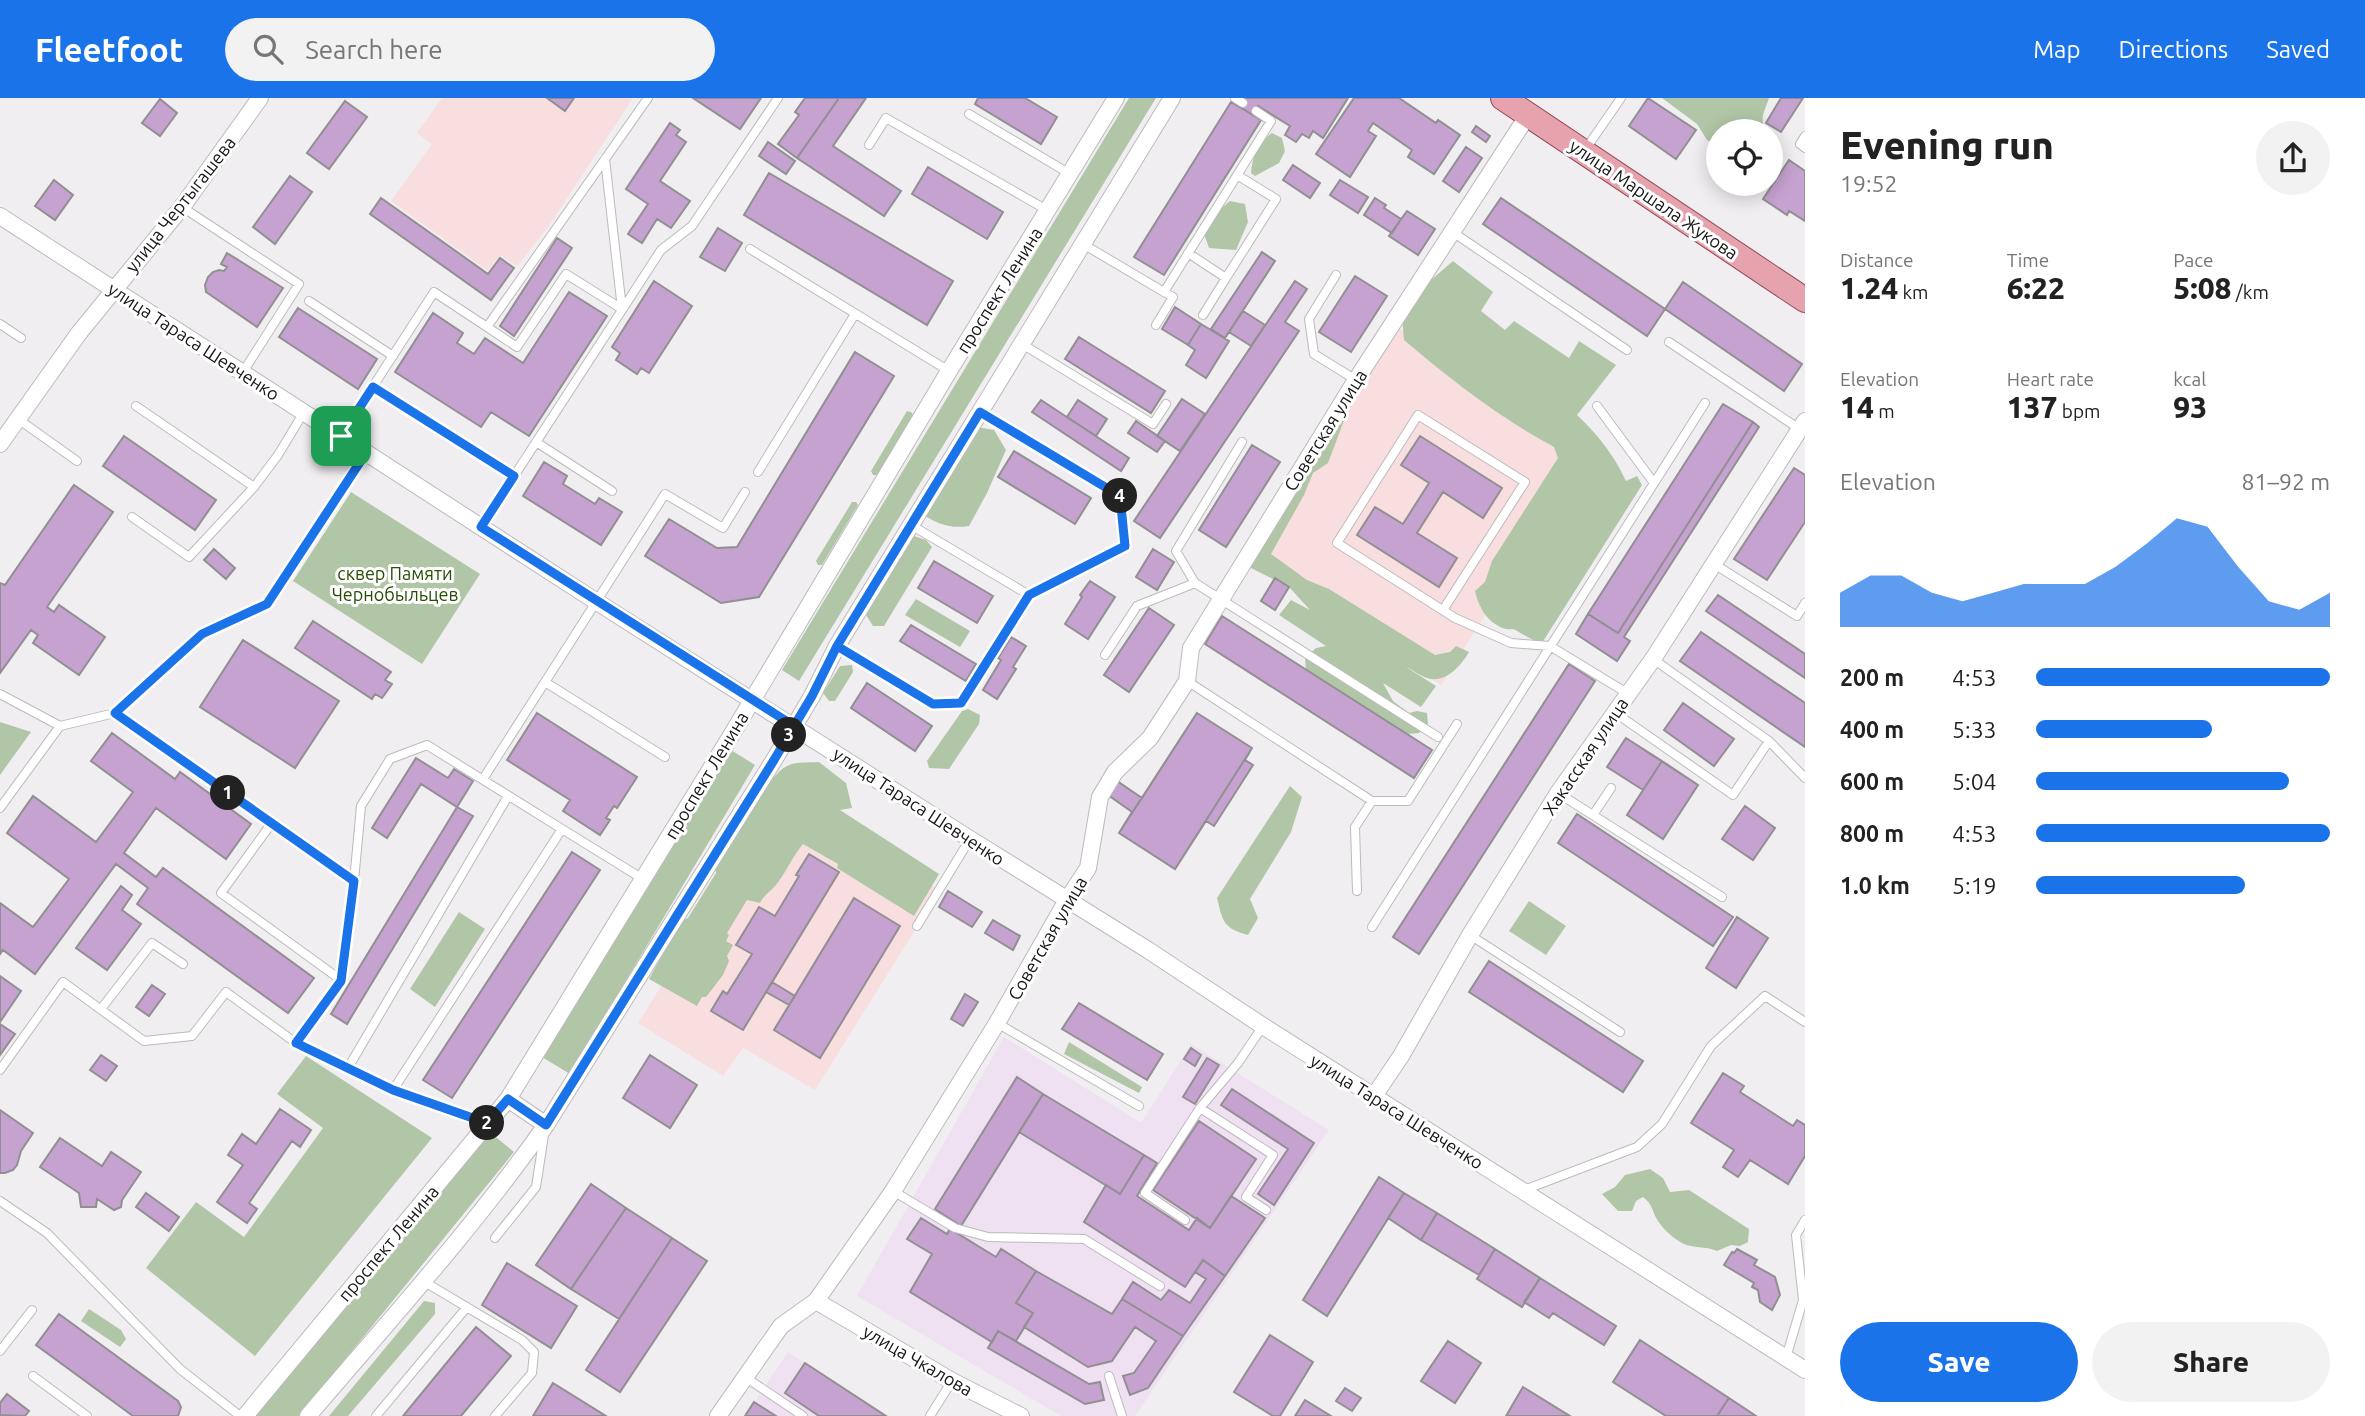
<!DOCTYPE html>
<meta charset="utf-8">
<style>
body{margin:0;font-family:Ubuntu,sans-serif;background:#f2f2f2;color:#222;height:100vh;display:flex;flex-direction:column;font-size:26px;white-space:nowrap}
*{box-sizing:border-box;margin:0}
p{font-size:23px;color:#767676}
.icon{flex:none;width:38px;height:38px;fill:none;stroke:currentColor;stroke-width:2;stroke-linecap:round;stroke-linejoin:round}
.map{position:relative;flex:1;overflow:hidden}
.side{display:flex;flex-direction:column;background:#fff;width:560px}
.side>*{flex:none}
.controls{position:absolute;left:1706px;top:21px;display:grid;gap:14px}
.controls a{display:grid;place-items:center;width:77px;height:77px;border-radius:50%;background:#fff;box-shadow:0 4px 18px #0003;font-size:35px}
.pin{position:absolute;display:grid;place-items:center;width:60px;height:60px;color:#fff;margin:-30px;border-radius:14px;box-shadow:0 4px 10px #0006}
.km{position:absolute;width:35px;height:35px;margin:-18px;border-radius:50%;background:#222;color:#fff;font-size:19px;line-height:35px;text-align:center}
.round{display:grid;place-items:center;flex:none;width:74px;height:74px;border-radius:37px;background:#f2f2f2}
.overview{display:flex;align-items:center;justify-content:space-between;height:119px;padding:0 35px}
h1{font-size:38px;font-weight:800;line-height:52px}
.figures{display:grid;grid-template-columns:repeat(3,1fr);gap:10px;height:119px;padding:7px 35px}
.figures div{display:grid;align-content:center}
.figures b{font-size:30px;font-weight:800}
.figures small{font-size:19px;font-weight:400}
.figures p{font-size:19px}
.chart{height:196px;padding:14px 35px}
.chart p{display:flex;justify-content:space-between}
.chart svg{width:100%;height:126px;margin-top:7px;fill:#1a73e8;opacity:.7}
.button{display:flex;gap:14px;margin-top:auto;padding:14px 35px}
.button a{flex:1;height:80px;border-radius:42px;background:#1a73e8;color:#fff;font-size:28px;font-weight:800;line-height:80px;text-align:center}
.button a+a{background:#f2f2f2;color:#222}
ul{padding:0 35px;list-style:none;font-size:23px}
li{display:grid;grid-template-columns:112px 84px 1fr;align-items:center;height:52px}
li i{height:18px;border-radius:9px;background:#1a73e8}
header{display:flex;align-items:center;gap:42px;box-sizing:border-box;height:98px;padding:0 35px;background:#1a73e8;color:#fff}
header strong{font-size:33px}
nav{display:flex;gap:38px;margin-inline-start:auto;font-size:24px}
.search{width:490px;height:63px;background:#f2f2f2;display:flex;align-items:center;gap:18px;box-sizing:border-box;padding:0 24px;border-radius:38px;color:#767676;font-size:26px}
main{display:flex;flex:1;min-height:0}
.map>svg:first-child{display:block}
.industrial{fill:#efe0f2}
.education{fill:#f9dedf}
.green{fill:#b1c6a7}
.building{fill:#c6a2d0;stroke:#918f92;stroke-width:2}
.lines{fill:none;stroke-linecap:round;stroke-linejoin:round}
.service-casing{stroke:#bdbabd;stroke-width:10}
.minor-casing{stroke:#bdbabd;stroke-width:18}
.primary-casing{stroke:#934955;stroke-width:26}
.service{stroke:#fff;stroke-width:8}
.minor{stroke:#fff;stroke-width:16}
.primary{stroke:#e6a2ad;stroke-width:24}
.route-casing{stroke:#fff;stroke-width:14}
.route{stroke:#1a73e8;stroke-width:9}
.labels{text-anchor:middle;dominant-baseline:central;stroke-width:6;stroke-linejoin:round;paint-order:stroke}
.street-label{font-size:18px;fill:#171617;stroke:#fff}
.park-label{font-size:18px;fill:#284e06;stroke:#fff}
</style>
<header>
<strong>Fleetfoot</strong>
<div class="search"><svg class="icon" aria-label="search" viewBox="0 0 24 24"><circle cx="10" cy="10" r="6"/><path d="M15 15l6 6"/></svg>Search here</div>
<nav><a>Map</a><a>Directions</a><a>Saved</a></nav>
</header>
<main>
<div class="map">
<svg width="1805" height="1318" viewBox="0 0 1805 1318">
<rect width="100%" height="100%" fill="#f1eef2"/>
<path class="industrial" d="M1004,939l137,86 50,-79 138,86 -194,286h-74l-204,-120z
M788,1254l17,11 81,53h-141z"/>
<path class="education" d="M442,0h191l-87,132 -29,36 -17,-11 -12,16 -97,-70 41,-57 -15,-11z
M1395,228l195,123 -149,236 -191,-123z
M783,694l157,98 -125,200 -72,-42 -20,28 -85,-53z"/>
<path class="green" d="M1129,0h27l-357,583 -17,-11z
M1662,0h107c-4,13 -11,22 -2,33h-49v15l-11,-6 -10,-16z
M1272,35l10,5 3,13 -6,12 -24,13 -4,-3c1,-15 7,-31 21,-40z
M1230,103l15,3 3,18 -12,28 -27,-2 -5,-14 15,-24z
M1453,163l40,31 -12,19 24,19 9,-9 55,37 10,-17 37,24 -39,50c21,20 37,40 49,66l11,-5 5,9 -100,158c-10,-3 -16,-7 -25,-12 -4,-3 -6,-1 -11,-2 -18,-5 -27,-21 -31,-38l10,-9 7,-21 66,-103 -4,-11c-54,-29 -103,-67 -150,-107l-2,-24 8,-18z
M1343,309l5,3 -20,53 -15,10 -9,22 -33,59 36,26 22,9 106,66 15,-3 6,-6 13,6c-8,14 -24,32 -42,26 -7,-2 -14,-8 -21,-11l30,19 -15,21 -38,-24 10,18 16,12 8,-2 10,2 1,11 -9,9 -11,1 -102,-64 -1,-12 11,-10 10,-2 -47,-31 12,-15 19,10 -21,-23 -44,-22z
M907,313l4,1 2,3 -36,60h-4l-2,-4z
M977,329l17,3 12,20 -19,43 -18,33c-19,3 -30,-2 -46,-11z
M351,394l129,82 -58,90 -129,-83z
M852,404h4l2,3 -36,60h-4l-2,-4z
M914,438l12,4 6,7 -48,79h-11l-7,-11z
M916,501l54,32 -10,16 -55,-32z
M852,567l1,7 -18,29h-6l-6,-8 17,-27z
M968,611l12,6 -1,9 -30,45 -20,-1 -2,-7 35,-50z
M0,624l31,10 -31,43z
M731,652l24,15 -185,309 -28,-17z
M819,664l27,21 6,25 -12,2 99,64 -25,42 -77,-48 1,-4 -35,-20c-11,13 -17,29 -28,42 -5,6 -11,9 -15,17l-13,-3 -20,33 2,2 -3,6 7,4 -6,11 2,5 -6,14 -17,22h-4l-5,9 -48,-27 32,-58 7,-3 28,-45 -1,-7 54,-83c18,-22 22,-20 50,-21z
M1290,688l12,11 -11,35 -41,67 8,19 -10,17c-25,-7 -25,-13 -31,-37z
M1529,803l37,25 -20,29 -37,-24z
M459,814l26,17 -50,78 -25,-18z
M1069,944l73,45 -3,6 -75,-39z
M306,958l126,82 -177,218 -109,-88 50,-66 48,35 79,-109 -46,-34z
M486,1031l28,23 -215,264h-45z
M1650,1071l13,9 7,14 19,-2 60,39 -1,13 -8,4 -9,-1 -14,6c-11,-5 -25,-3 -33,-7 -10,-5 -20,-14 -26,-23 -6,-9 -5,-17 -15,-24l-7,4 -4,10h-14l-16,-17 13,-7 10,-12z
M424,1203l11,2v11l-87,102h-19z
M89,1211l32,21 5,9 -6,8 -39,-26z"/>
<path class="building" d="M547,0h27l-9,13z
M693,0h68l-21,31z
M805,0h34l-42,60 -19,-14 21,-29 -4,-3z
M839,0h27l-33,48 68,45 -17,25 -87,-58z
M978,0h47l32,19 -16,27 -66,-40z
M1245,0h103l-25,40 -10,-7 -4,7 -7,-4 -6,8 -11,-7 5,-9 -32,-20 -5,9 -13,-8z
M1354,0h45l37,25 2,-3 22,15 -26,39 -26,-17 4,-7 -39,-27 -5,8 8,5 -26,41 -34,-23z
M1648,0l48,32 -20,29 -47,-33z
M1781,0h22l-22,34 -15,-9z
M160,1l17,14 -17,23 -18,-13z
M345,3l22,16 -38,52 -22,-16z
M1231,4l30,18 -97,155 -30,-18z
M670,25l10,7 -4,5 10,7 -26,39 30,20 -19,27 -14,-9 -15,24 -14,-9 20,-30 -22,-15z
M1476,28l14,10 -4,6 -14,-10z
M768,44l27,19 -9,13 -27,-18z
M1466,49l16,11 -23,34 -16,-11z
M1789,62l16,11v50l-16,-10 -2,4 -24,-16z
M1293,67l27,18 -10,15 -27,-18z
M928,69l75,45 -16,27 -75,-45z
M769,75l184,108 -26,44 -183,-110z
M290,78l22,16 -37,52 -22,-17z
M54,82l19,15 -18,25 -20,-14z
M1340,82l28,17 -10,16 -28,-18z
M381,100l107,76 12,-16 14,10 -23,32 -121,-86z
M1375,100l11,7 -2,3 17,11 -9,14 -28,-18z
M1501,100l164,111 -18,27 -164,-112z
M1407,113l28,18 -17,26 -29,-19z
M718,130l24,15 -17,28 -25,-14z
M557,140l15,10 -58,88 -14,-10z
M1262,154l13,9 -50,77 -14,-9z
M227,155l56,35 -26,39 -51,-35 -1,-7 3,-8 5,-5 6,-2 5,1 3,-4 -6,-3z
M1355,178l32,20 -36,56 -32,-20z
M654,183l38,25 -43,67 -8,-5 -4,6 -21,-14 4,-7 -8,-6z
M1295,183l12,8 -22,33 14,9 -139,207 -26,-17z
M1683,184l119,82 -18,27 -119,-82z
M569,194l38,24 -78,120 -38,-24 -10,15 -86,-55 38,-59 30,20 -6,10 17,11 11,-16 38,25z
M1175,209l26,17 -13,21 -26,-16z
M298,210l79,51 -19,30 -79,-52z
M1243,213l22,14 -14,21 -22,-14z
M1201,226l28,17 -23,37 -20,-13 9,-15 -7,-5z
M1079,239l86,54 -14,22 -86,-54z
M855,254l39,24 -135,221 -38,6 -76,-47 24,-37 48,29 20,-1z
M1182,301l23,15 -25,37 -23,-15z
M1041,302l88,58 -8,13 -89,-59z
M1078,302l29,19 -11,17 -29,-19z
M1723,306l30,18 -135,211 -30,-19z
M1136,323l29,20 -8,11 -29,-19z
M1753,324l6,5 -135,210 6,4 -13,20 -41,-27 12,-20 30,19z
M124,338l92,64 -21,30 -92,-64z
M1420,338l82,52 -19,30 -40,-26 -26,41 40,25 -18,29 -82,-52 18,-28 28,17 26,-41 -28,-18z
M1252,347l28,17 -54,85 -27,-17z
M1014,353l77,47 -16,26 -77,-47z
M544,364l23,14 -4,8 32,20 4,-6 23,14 -21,33 -78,-49z
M1794,370l11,7v47l-38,58 -33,-21z
M74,387l39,27 -66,95 7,5 5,-7 46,32 -26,38 -46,-32 5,-8 -7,-5 -31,43v-90l5,2z
M214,451l21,19 -9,11 -22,-19z
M1153,451l21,13 -17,28 -21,-13z
M934,463l59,35 -16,27 -59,-35z
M1275,480l14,9 -14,23 -14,-9z
M1090,483l25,16 -27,42 -23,-15 17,-27 -2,-2z
M1718,497l87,59v24l-99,-67z
M1149,510l25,17 -45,67 -25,-17z
M1222,518l210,134 -18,28 -209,-134z
M313,523l78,51 -6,8 7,4 -10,14 -7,-4 -3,5 -77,-51z
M911,527l65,39 -10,17 -66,-40z
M1701,534l104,71v44l-125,-86z
M1011,539l15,9 -13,21 3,2 -19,30 -14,-9 18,-30 -3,-2z
M243,542l96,61 -44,67 -95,-61z
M1569,566l26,17 -176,273 -26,-17z
M867,585l65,43 -17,25 -64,-43z
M1683,605l51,36 -20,27 -50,-36z
M537,615l100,64 -20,31 -3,-2 -8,12 4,2 -10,15 -37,-24 7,-11 -63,-40z
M1197,615l55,35 -7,12 8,5 -39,61 -8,-5 -31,48 -56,-36 13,-21 -24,-17 9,-14 25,17z
M1197,615l55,35 -77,121 -56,-36z
M112,635l63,46 5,-7 71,52 -25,35 -70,-51 -32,45 32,24 7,-9 151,110 -26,35 -151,-109 11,-16 -32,-24 -81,110 -32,-24 -3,4v-51l33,24 36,-48 -62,-46 26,-37 63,46 37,-50 -42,-31z
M1626,640l72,47 -35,54 -36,-24 16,-25 -36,-23z
M1626,640l36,23 -19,29 -36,-23z
M416,660l32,20 6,-9 19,12 -16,26 -36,-23 -34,54 -15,-10z
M1662,663l36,24 -35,54 -36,-24z
M1745,708l30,22 -22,32 -31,-21z
M457,709l16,9 -126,208 -16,-10z
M1577,716l156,103 -20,29 -155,-103z
M572,754l28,18 -148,228 -29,-18z
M809,756l30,18 -96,158 -32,-19 12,-20 4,3 25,-40 -16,-9 23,-38 16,9 24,-40 -3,-1z
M121,788l11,9 -10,15 19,14 -34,46 -31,-22z
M948,793l34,21 -10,15 -33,-20z
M854,800l46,28 -80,132 -46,-28z
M1737,819l31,21 -32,50 -30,-20z
M993,822l27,16 -7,14 -28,-17z
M1489,863l154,100 -20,31 -154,-100z
M0,878l21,15 -21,31z
M772,884l23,14 -6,9 -23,-13z
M152,887l13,9 -16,22 -13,-9z
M965,896l13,8 -15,24 -12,-7z
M1079,905l84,51 -16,26 -85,-51z
M0,926l15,10 -15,21z
M1191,950l10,7 -6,11 -11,-7z
M101,957l16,11 -11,15 -16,-11z
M650,957l47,30 -27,43 -47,-30z
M1207,960l12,7 -24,39 -12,-7z
M1723,975l21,13 -4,6 53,34 4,-6 8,5v31l-17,28 -38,-24 -12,17 -15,-10 11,-17 -43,-27z
M1017,979l26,17 -82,132 -26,-17z
M1232,991l82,54 -40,62 -16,-11 30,-45 -67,-44z
M1043,996l101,61 -24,39 -101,-62z
M280,1011l31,21 -11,17 -8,-6 -43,62 8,6 -10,14 -30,-21 26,-37 -15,-10 14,-21 14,10z
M0,1012l33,23 -12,18 -4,14 -4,5 -8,3h-5z
M1199,1023l57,38 -46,69 -57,-38z
M60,1040l42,28 9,-14 30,20 -19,28 -1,7 -7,3 -17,-11 -1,8h-15l-2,-14 -39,-26z
M1144,1057l13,8 -20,33 52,34 8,-12 13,10 21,-32 34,22 -40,58 -22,-16 -18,27 -101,-65 22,-37 14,9z
M1379,1079l25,16 -77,123 -24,-16z
M591,1086l35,24 -55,81 -35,-24z
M146,1095l33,24 -10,14 -33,-24z
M1404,1095l33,20 -16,27 -33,-22z
M626,1110l46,30 -53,81 -48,-30z
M1437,1115l58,36 -16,26 -58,-35z
M921,1120l26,16 3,-5 46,28 5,-8 35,22 -20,32 17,10 -17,28 -18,-10 -6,11 -82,-50 22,-38 -25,-15z
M672,1140l35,23 -87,131 -34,-22z
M1495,1151l45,29 -18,29 -45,-28z
M1737,1151l20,11 -3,5 21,12 5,18 -8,15 -12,-8 -2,-12 -6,-3 2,-4 -30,-18 8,-13 2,1z
M1203,1162l22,16 -42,60 -61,-37 11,-17 28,18 8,-10 21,13 16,-24 -11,-7z
M507,1165l70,43 -26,42 -69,-43z
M1036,1173l76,43 10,-15 61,37 -35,52 -18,7 -7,-19 11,-3 22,-32 -21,-14 -23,34 -24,6 -64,-40 9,-14 -17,-10z
M1540,1180l76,48 -12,19 -51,-32 -4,5 -25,-16z
M59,1216l119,87 3,6 -3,9h-45l-97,-71z
M476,1229l35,29 -50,60h-58z
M998,1233l91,53 11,-2 4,18 -19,4 -97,-56z
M1270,1237l43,27 -33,54h-7l-39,-24z
M1640,1242l89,58 -12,18h-51l-53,-34z
M1448,1243l33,22 -26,40 -34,-22z
M805,1265l81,53h-67l-34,-23z
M553,1285l53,33h-73z
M1523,1289l47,29h-64z
M1345,1290l16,10 -9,13 -16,-10z
M7,1296l22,17 -4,5 -25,-1v-12z
M1729,1300l27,18h-39z
M1305,1302l26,16h-36z
M754,1304l22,14h-31z"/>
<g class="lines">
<g class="service-casing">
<path id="service" d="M1235,0l8,5
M969,16l101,60
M1805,38l-5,8 5,4
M869,47l17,-27 161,92
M1585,52l36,-52
M605,61l17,150
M182,109l117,77 -56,88
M1451,133l176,119
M1083,146l81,48 107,-171 -15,-10
M750,151l199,122
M1188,155l38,25 50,-79 -39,-24
M1336,177l-27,44 5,35 42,26
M309,203l84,55
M1203,217l23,-37
M0,226l21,14
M1156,227l17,-28 -9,-5
M487,229l30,20 49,-73 56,35
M1669,244l132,88
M1022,246l131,80 13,-20
M373,289l141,89
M136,308l118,81 24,-32 26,-43
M1597,308l57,77
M980,314l140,84 5,50 -96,49
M18,321l59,42
M341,338l93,-144 53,35 161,-229
M536,344l76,49
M1242,344l-66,109 19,32 243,154
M758,374l97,-158
M132,419l57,40 65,-70
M481,429l180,-277 31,-24 86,-128
M1714,466l83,52 8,-13
M1443,512l82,-128 -107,-67 -81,128 118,75 56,25 39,3 77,47
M837,548l96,58 28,-1 68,-108 -118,-70
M1105,557l32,-49 58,-23
M1653,561l116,82 36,37
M1187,583l185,120h36l49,-77
M0,596l60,32 -60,82
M1614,614l119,83 36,-54
M115,615l239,168 -13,99 -45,63
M60,628l55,-13 87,-79 65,-30 99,-151
M665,659l-120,-75 120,-188 58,34 22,-36
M483,681l62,-97
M1558,695l164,104
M1593,717l18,-27
M271,726l-50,69 120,87
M354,783l7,-75 29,-47 37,-14 135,84
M1357,793l-2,-64 17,-26
M917,828l53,-87
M1372,829l333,-524
M1470,837l150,97
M101,911l51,-66 31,21
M997,925l142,83
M348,970l160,-272
M0,972l63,-88 81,59 48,-5 34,-44 70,51 97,47 94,33
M393,992l169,-261 81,50
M1200,1010l73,47 -27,42 20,13
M1524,1092l113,-43 25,-23 49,-78 54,-50 40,26
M893,1093l62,37 33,9 96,2 76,47
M0,1103l47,32 133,136 60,47
M1185,1122l-40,-27 55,-85 38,-45 25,-37
M495,1140l41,-51 8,-52
M423,1183l99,59 12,12 -2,21 -37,43
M0,1253l32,-41
M1786,1260l17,-58 -7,-65 9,-15
M33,1278l54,40
M1109,1278l13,40
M745,1279l58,39
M376,1318l91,-109
M930,1318l22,-35"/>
</g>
<g class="minor-casing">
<path id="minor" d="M0,118l597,386 373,237 178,111 115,76 542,344
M0,346l79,-111 103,-126 78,-109
M1374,998l27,-40 69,-121 88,-142 95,-134 152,-238
M508,1001l38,26
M816,1203l136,80 69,35
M245,1318l263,-317 224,-365 217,-363 167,-273
M308,1318c81,-95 166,-189 238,-291l228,-365 38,-64 25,-50 335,-548
M718,1318l63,-90 35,-25 77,-110 104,-168 70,-123 21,-32 12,-71 15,-25 35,-34 37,-57 4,-33 165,-268 172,-265"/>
</g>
<g class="primary-casing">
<path id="primary" d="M1503,0l302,202"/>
</g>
<use href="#service" class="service"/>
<use href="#minor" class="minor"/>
<use href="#primary" class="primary"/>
</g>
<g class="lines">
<g class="route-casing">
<path id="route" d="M341,338l25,17 -99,151 -65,30 -87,79 239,168 -13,100 -45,62 97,47 94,33 21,-24 38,26 228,-365 38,-64 25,-50 143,-234 140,84 5,50 -96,49 -68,108 -28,1 -96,-58 -25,50 -18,30 -313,-199 33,-51 -141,-89 -32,49"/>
</g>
<use href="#route" class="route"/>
</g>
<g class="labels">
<g class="street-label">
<text transform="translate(1654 101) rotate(34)">улица Маршала Жукова</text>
<text transform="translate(180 106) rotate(-52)">улица Чертыгашева</text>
<text transform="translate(999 192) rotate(-58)">проспект Ленина</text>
<text transform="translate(194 243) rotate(33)">улица Тараса Шевченко</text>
<text transform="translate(1325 332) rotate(-58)">Советская улица</text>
<text transform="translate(1585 658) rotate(-56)">Хакасская улица</text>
<text transform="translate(706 677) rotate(-59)">проспект Ленина</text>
<text transform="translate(919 708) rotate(33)">улица Тараса Шевченко</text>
<text transform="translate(1047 840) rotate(-60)">Советская улица</text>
<text transform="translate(1397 1013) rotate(32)">улица Тараса Шевченко</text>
<text transform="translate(388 1145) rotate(-50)">проспект Ленина</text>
<text transform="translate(918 1262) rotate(30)">улица Чкалова</text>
</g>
<g class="park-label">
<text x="395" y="475">сквер Памяти<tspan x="395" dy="21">Чернобыльцев</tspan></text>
</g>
</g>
</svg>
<div class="controls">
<a><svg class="icon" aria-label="locate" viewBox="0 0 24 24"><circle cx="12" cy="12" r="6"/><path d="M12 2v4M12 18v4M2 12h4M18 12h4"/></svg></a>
</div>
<div class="pin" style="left:341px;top:338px;background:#1e9e55"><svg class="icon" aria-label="arrive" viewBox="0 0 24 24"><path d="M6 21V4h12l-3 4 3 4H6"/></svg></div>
<b class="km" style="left:228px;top:695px">1</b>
<b class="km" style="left:487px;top:1025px">2</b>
<b class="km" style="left:789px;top:637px">3</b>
<b class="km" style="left:1120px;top:398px">4</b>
</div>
<section class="side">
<div class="overview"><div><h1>Evening run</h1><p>19:52</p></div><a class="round"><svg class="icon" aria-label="share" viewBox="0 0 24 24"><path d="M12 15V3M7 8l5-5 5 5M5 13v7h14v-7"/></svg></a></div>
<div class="figures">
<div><p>Distance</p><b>1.24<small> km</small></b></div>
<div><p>Time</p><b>6:22</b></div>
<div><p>Pace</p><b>5:08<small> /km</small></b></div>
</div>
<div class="figures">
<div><p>Elevation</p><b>14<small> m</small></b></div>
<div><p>Heart rate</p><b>137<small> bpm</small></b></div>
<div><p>kcal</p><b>93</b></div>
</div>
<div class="chart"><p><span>Elevation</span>81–92 m</p>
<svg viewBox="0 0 160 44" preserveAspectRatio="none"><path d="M0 44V32L10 26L20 26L30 32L40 35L50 32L60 29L70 29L80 29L90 23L100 15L110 6L120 9L130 23L140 35L150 38L160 32V44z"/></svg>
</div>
<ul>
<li><b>200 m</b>4:53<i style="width:100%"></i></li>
<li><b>400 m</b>5:33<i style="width:60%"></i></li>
<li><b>600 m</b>5:04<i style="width:86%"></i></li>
<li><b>800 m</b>4:53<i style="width:100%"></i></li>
<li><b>1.0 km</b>5:19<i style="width:71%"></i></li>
</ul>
<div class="button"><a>Save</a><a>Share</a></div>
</section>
</main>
